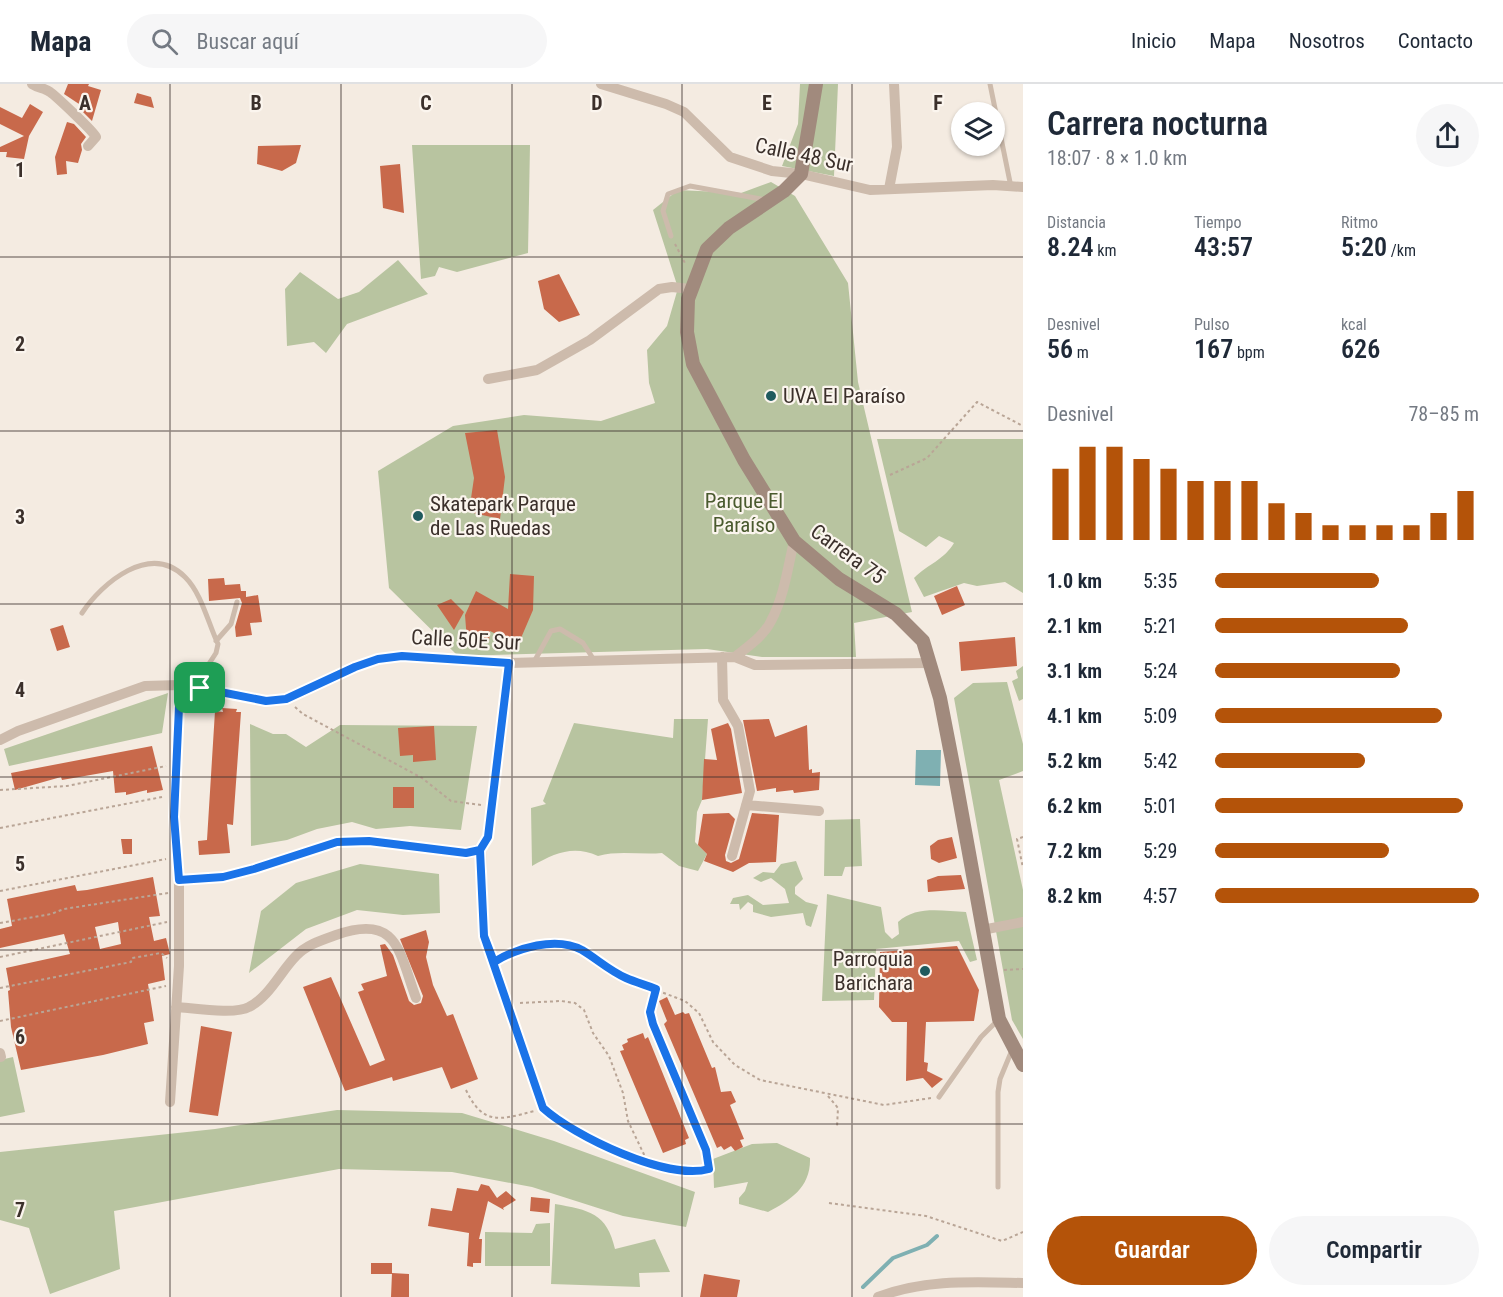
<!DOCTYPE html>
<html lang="es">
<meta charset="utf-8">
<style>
body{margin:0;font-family:"Roboto Condensed",sans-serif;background:#f6f6f7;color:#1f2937;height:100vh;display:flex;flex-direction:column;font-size:22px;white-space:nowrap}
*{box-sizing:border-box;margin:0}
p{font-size:20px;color:#747a83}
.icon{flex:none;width:33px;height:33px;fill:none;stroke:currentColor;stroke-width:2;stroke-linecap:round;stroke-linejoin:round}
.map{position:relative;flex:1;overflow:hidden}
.side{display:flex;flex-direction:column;background:#fff;width:480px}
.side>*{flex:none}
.buttons{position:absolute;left:951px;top:18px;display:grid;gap:12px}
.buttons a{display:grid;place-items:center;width:54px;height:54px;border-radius:50%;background:#fff;box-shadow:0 2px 4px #0004;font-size:30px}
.pin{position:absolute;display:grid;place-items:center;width:51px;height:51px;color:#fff;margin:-26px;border-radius:12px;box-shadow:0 3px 9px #0006}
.round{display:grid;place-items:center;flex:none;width:63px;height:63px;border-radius:32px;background:#f6f6f7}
.summary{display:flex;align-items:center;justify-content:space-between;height:102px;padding:0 24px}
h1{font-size:33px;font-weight:600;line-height:45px}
.stats{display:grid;grid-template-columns:repeat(3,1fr);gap:9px;height:102px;padding:6px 24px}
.stats div{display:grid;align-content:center}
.stats b{font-size:26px;font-weight:600}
.stats small{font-size:16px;font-weight:400}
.stats p{font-size:16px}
.chart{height:168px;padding:12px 24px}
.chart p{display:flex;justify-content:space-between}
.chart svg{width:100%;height:108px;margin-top:6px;stroke:#b45309;stroke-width:6}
.button{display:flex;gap:12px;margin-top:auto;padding:12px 24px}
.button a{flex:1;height:69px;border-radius:36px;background:#b45309;color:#fff;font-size:24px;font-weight:600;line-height:69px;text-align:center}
.button a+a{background:#f6f6f7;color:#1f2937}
ul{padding:0 24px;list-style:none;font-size:20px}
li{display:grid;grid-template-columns:96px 72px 1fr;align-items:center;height:45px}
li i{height:15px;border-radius:8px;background:#b45309}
header{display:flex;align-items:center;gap:36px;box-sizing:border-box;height:84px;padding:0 30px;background:#fff;border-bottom:2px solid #e0e1e3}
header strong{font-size:28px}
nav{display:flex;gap:33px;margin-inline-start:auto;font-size:21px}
.search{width:420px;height:54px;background:#f6f6f7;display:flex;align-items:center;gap:15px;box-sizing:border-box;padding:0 21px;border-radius:33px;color:#747a83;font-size:22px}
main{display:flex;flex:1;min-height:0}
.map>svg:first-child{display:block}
.green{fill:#b8c4a0}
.water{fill:#7fb0b2}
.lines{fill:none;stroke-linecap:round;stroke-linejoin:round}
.stream{stroke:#7fb0b2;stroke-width:4}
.building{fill:#c8694b;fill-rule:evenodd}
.path{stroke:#b9a596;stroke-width:2;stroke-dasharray:3 3;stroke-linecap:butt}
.lane{stroke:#cdbbac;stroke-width:5}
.street{stroke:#cdbbac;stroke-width:10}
.secondary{stroke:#a18a7d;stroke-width:14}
.route-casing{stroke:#fff;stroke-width:12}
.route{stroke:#1a73e8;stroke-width:8}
.grid{fill:none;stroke:#3b302b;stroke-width:1.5;stroke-opacity:0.55}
.poi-dot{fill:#1f5a5e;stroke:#fbf5ee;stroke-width:2}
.labels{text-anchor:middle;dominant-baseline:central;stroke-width:4.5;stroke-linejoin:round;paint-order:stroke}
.street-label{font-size:21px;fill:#3b302b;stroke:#fbf5ee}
.poi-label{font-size:21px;fill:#3b302b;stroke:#fbf5ee;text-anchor:start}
.park-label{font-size:21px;fill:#4a5a2e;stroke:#fbf5ee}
.grid-label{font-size:20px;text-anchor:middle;font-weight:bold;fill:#3b302b;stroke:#fbf5ee;stroke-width:4.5;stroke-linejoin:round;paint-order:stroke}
</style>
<header>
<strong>Mapa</strong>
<div class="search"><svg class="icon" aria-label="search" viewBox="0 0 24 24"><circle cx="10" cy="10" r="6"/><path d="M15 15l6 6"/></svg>Buscar aquí</div>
<nav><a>Inicio</a><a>Mapa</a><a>Nosotros</a><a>Contacto</a></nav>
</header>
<main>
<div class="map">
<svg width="1023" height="1213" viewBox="0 0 1023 1213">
<rect width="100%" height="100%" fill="#f4ebe1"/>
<path class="green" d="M800,0h38l-4,92 -52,-10 16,-42z
M412,61h118l-2,108 -71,19 -18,-5 -4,9 -14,3z
M771,98l24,14 53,87 10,99 54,230 -58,11 2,34h-94l-55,-8 -249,7 -69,-68 -11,-117 75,-45 71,-11 77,6 54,-18 -6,-20 -2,-33 20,-24 11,-38 -25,-78 25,-20 63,3z
M398,176l30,34 -81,30 -21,29 -12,-11 -27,4 -2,-57 15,-17 38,27 21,-7z
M877,355h146v154l-18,-11 -28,4 -13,-3 -40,14 -10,-19c14,-14 30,-18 40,-35l-15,-7 -13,11 -27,-16z
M1023,582v33l-4,2 -7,-20 6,-3 -2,-7z
M1007,598l16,62v27l-24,9 24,110v149l-11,-19 -58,-322 19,-15z
M168,609l-6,40 -153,33 -5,-17z
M674,635h34l-6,81 -5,12 -2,30 12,12 -9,17 -19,-5 -17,-13c-22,2 -43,-3 -64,3 -25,-11 -43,-3 -66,10l-1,-58 15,-4 -3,-3 31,-78 99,15z
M250,640l23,10h13l20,13 34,-22 137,1 -16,104 -51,-4 -34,3 -24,-7 -35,7 -30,11 -36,6z
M860,735l2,47 -17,1 -3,9h-18l1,-56z
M796,777l7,18 -8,8v7l11,8 12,3 -7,22 -5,-2 -3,-12 -32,4 -18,-5v-7l-5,-3 -8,8 -1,-6h-9l3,-6 15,-3 15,10 26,-2 -4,-14 -14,-11 -10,4 -8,-4 10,-6 11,1 7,-9z
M360,780l79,10 1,39 -37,2 -46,-5 -51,19 -57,44 12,-62 35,-28z
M827,810l54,13 4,25 7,7 7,-5 -1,-12c18,-17 45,-11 68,-10l11,48 -7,2 -11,-21 -83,8 -2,51 -52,1z
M13,973l12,55 -25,5v-57z
M337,1026l125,3 92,28 141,51 -9,35 -63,-11 -91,-29 -80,-15 -113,-3 -225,42 6,58 -70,25 -21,-66 -29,-8v-68l215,-23z
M777,1059l33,15c1,29 -19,42 -42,54l-29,-8v-6l6,-7 3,-9 -34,6 -1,-29 39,-15z
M555,1120c34,6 52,9 60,45l40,-10 15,33 -31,1 1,14 -89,-3z
M550,1139v43h-65v-34l47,1 4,-9z"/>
<path class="water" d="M916,666h25l-1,36 -25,-1z"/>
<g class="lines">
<path class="stream" d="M863,1203l30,-29 34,-13 10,-9"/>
</g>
<path class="building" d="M68,0h21l-1,2 13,4 -9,31 -11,-11 1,-4 -18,-12z
M137,9l14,4 3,11 -20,-5z
M30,20l13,8 -14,24 -5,23 -18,-2 1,-5h-7v-5l24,-11 -24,-12v-17l22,11z
M67,38l7,2 12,13 -5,7 1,6 -4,13 -12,-2 1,13 -10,1 -2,-18z
M301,61l-5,18 -14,8 -25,-7 1,-18z
M400,80l4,49 -21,-5 -3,-42z
M559,190l21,41 -21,7 -15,-13 -6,-28z
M497,346l8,47 -5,42 -31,-7 5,-34 -9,-45z
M510,490l24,2 -1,34 -15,35 -28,-14 -1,10h-22l-2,-26 11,-24 32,18z
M224,494l1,7 15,-1 1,7h5v6l12,-2 4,27 -12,1 2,12 -16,2 -1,-10 7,-24 -2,-5 -31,3 -1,-22z
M957,502l8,19 -23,10 -8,-19z
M451,515l13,13 -10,18 -17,-25z
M63,541l7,22 -13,4 -7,-22z
M1015,553l2,29 -56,5 -2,-29z
M222,624l15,1 -1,3h5l-8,113 -6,-1 3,29 -31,2 -1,-14 9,-1 8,-129 8,1z
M769,635l6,18 32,-12 2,45 3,-1v4l8,-1 -1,18 -25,3 -1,-3 -17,2v-4l-19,3 -14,-71z
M728,639l3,6 11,64 -40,7 2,-41 13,1 -6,-31z
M434,642l2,34 -23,2v-7l-13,1 -2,-28z
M152,662l11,44 -16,3v-3l-21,5v-3l-11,1 -2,-22 -51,9 -1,-3 -46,13 -4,-17z
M393,703h21v21h-21z
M729,729l6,6 -10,36 1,6 5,2 8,-4 13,-46 27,2 -3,47 -27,1 -16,9 -29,-11 3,-7 -9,-9 5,-31z
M952,753l5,21 -18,5 -8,-4 -1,-13 8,-6z
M121,755h11v15h-9z
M961,791l4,14 -37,3 -1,-12 11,-4z
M153,793l7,39 -11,1 5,24 12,-3 4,16 -8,2 3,24 -17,4 6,37 -10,2 4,21 -45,11 -82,15 -10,-43 -3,-36 2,-1 -4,-22 64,-14 -6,-20 -64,14v-19l12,-3 -5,-27 68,-14 2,6 10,-1zM118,838l3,22 -21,5 -5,-22z
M426,846l3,12 -3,15 7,28 14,31 6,-2 25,65 -27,10 -9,-22 -49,14 -1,-4 -47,14 -42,-104 28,-10 39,89 15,-6 -27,-68 6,-2 -3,-6 26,-8 -7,-31 5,-1 8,11 16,46 5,4 7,-2 2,-7 -23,-57z
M957,862l22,44 -5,31 -48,1 -2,40 4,1 -1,8 16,8 -11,9 -9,-10 -17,3 1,-59h-15l-13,-15 1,-55z
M667,913l8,18 8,-3 2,2 4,-1 23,55 3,-1 6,25 10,-1 5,11 -6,3 14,34 -4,1 3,7 -8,4 -4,-5 -7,4 -3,-4 -4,2 -53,-124 3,-3 -8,-20z
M201,942l31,6 -14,84 -29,-4z
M643,949l2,6 3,-2 41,101 -4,2 1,4 -23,9 -43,-102 4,-1 -2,-5 6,-3 -1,-3z
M481,1100l8,2 8,12 9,-7 10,9 -13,8 1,2 -16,-9 -9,38h3l-1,24h-8v4l-6,-1 2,-33 -41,-7 3,-18 21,3 5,-23 21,3z
M531,1113l19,2 -1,14 -19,-2z
M371,1179h21v11h-21z
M392,1189l17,1v23h-18z
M704,1190l36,6 -3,17h-37z"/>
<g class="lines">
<path class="path" d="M675,160l11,21
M890,391l37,-17 50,-56 46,24
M295,623l8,7 119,64 29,23 30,4
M0,706l67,-4 99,-20
M0,744l162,-31
M1023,753l-6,2 6,29
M0,807l166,-32
M0,839l51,-9 13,-5 104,-16
M0,873l167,-35
M503,873l27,-10 33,-3 18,6 43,28 61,23 14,12 14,29 22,23 25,15 124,25 47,-7
M1004,886l19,-1
M0,904l131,-26 1,-4 29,-5 6,5
M520,919l41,-2 14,2 9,7 9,23 16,23 14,37 5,28 21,44
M0,937l166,-35
M466,1006c17,36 34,30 68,21
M828,1012l10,12 -1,19
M551,1032l10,9c42,18 102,57 148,44l-3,-18 -53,-127 -3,-12 6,-23
M829,1119l97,13 76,25 21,-9"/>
<path class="lane" d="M990,0l21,103
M671,152l-8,-25 5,-17 22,-8 76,14
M82,529c20,-30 68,-71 103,-36 17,17 23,46 33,67l-2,9 -15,23 -1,13
M216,557l15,-17 6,-22
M534,578l17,-31 9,-2 23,14 11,17
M939,1013l42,-60 17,-17
M998,1103v-95l2,-13 12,-29"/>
<path class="street" d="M32,0c6,4 13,4 18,8 7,5 43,39 46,45l-8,9
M601,0l65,20 18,8 46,45 42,14 29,3 69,16 123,-5 30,2
M889,105l8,-42 -3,-63
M488,295l49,-9 53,-30 69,-51 13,-2 18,2
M722,573l1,43 15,26 12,65 -18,65
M735,573c12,-10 29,-21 36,-36 13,-24 17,-54 23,-80
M0,656l18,-9 127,-45 35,-1 86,16 20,-2 69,-32 24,-8 23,-3 107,7 226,-6 20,8 175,-2
M746,721l73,6
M481,766l3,86 59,172
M179,796l44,-3 31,-8 83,-27 32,-1 97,12 15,-3 7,-13 21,-174
M982,846l41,-8
M176,923c17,1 59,8 73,0 20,-10 32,-36 47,-51 10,-11 26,-16 40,-21 62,-22 63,17 80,63
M0,969l1,4
M170,1018l9,-136v-86l-5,-63 6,-132
M878,1213c47,-18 95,-15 145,-14"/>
<path class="secondary" d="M816,0l-15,90 -17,17 -55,37 -22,21 -19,50 -1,33 6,32 51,96 50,81 45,38 57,35 27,27 17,57 14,72 45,249 24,46"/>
</g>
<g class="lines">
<g class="route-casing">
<path id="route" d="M200,604l-20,-3 -6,132 5,63 44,-3 31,-8 83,-27 32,-1 97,12 14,-3 4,86 10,26c23,-14 62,-26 88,-12 15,9 28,21 44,28 9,4 20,7 30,11l-6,23 3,12 53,126 3,19c-42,12 -135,-33 -166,-61l-59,-172 -4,-86 8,-13 21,-174 -107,-7 -24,3 -23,8 -69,32 -20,2 -66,-13"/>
</g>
<use href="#route" class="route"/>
</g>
<path class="grid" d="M170,0v1213M341,0v1213M512,0v1213M682,0v1213M852,0v1213M0,173h1023M0,347h1023M0,520h1023M0,693h1023M0,866h1023M0,1040h1023"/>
<g class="poi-dot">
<circle cx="771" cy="312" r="6"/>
<circle cx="418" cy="432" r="6"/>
<circle cx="925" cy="887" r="6"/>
</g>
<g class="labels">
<g class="street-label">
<text transform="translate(804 71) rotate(12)">Calle 48 Sur</text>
<text transform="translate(848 470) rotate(36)">Carrera 75</text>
<text transform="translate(466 556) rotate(3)">Calle 50E Sur</text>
</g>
<g class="poi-label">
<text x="783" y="312">UVA El Paraíso</text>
<text x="430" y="420">Skatepark Parque<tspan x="430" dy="24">de Las Ruedas</tspan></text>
<text x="913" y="875" text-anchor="end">Parroquia<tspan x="913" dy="24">Barichara</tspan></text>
</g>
<g class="park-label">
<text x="744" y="417">Parque El<tspan x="744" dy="24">Paraíso</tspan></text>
</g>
</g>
<g class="grid-label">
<text x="85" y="26">A</text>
<text x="256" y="26">B</text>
<text x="426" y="26">C</text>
<text x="597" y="26">D</text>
<text x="767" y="26">E</text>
<text x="938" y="26">F</text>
<text x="20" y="93">1</text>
<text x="20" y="267">2</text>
<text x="20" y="440">3</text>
<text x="20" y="613">4</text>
<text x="20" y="787">5</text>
<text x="20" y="960">6</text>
<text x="20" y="1133">7</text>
</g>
</svg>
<div class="buttons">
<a><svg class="icon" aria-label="layers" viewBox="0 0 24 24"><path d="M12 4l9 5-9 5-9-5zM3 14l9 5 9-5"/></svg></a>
</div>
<div class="pin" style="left:200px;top:604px;background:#1e9e55"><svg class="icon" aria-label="arrive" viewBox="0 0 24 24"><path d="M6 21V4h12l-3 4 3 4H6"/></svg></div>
</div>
<section class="side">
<div class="summary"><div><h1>Carrera nocturna</h1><p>18:07 · 8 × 1.0 km</p></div><a class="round"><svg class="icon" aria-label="share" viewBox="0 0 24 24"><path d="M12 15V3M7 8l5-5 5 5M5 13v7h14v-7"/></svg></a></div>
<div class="stats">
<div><p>Distancia</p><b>8.24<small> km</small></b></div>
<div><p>Tiempo</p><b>43:57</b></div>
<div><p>Ritmo</p><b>5:20<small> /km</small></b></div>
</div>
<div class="stats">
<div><p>Desnivel</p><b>56<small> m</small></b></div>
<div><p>Pulso</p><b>167<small> bpm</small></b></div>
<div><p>kcal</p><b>626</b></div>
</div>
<div class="chart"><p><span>Desnivel</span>78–85 m</p>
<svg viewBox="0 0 160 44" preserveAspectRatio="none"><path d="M5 44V15M15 44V6M25 44V6M35 44V11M45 44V15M55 44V20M65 44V20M75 44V20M85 44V29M95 44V33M105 44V38M115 44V38M125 44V38M135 44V38M145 44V33M155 44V24"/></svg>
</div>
<ul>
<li><b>1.0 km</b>5:35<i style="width:62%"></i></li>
<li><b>2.1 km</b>5:21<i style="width:73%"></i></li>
<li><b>3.1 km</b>5:24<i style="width:70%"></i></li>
<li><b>4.1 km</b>5:09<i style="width:86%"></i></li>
<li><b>5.2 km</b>5:42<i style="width:57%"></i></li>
<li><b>6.2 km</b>5:01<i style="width:94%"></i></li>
<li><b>7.2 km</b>5:29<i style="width:66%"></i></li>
<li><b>8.2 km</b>4:57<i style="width:100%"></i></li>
</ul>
<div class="button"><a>Guardar</a><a>Compartir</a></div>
</section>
</main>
